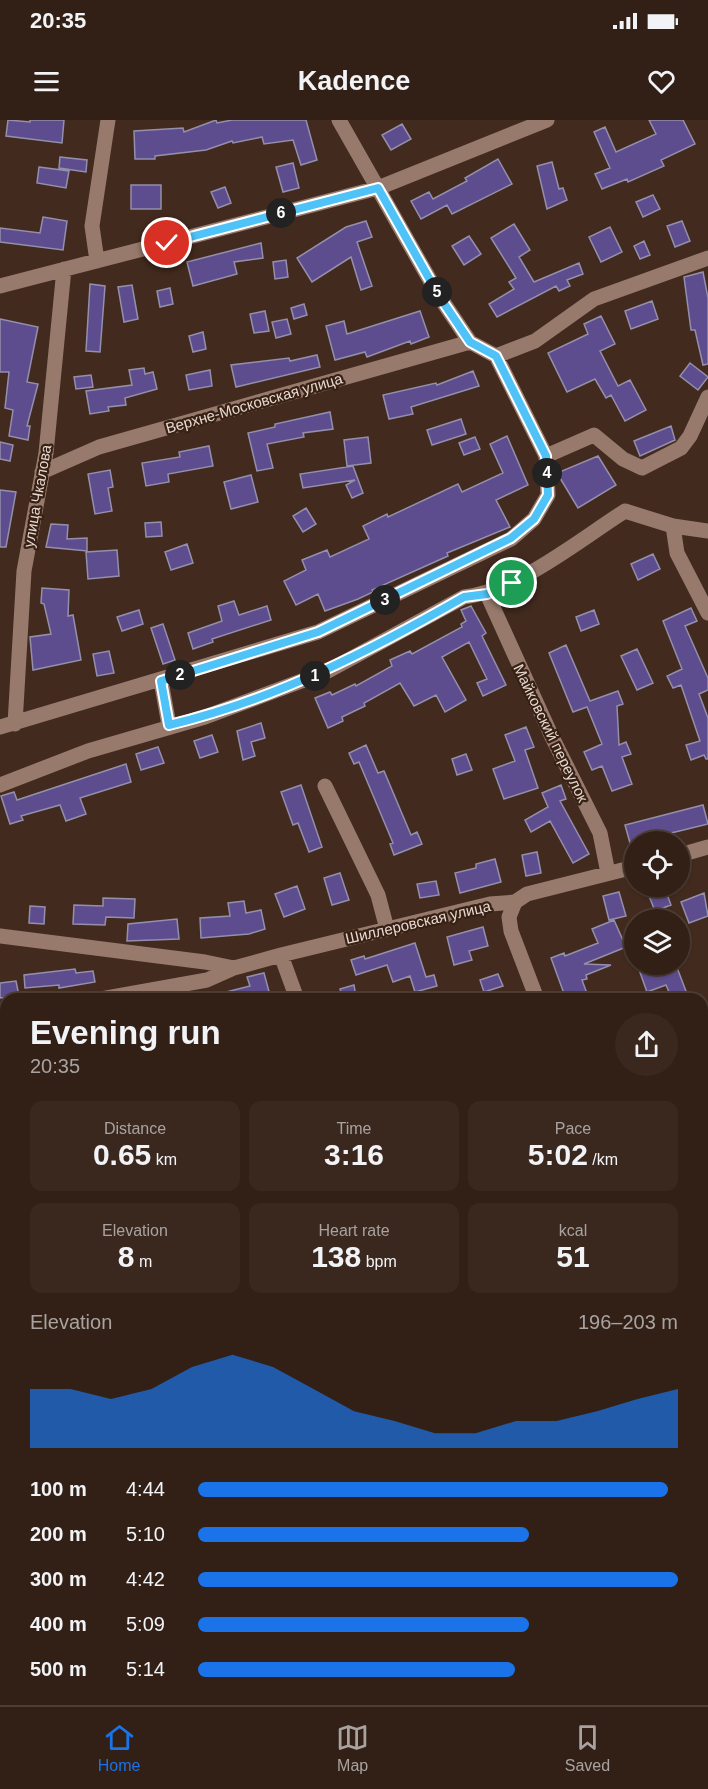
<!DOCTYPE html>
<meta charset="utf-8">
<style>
body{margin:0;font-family:Arial,sans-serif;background:#3a281f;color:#f1f3f6;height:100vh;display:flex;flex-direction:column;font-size:22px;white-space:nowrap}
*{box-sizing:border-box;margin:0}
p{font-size:20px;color:#a8a3a1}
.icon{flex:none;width:33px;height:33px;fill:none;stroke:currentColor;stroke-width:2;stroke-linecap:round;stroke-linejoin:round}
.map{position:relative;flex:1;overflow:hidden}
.details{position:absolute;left:0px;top:873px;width:708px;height:712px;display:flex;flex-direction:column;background:#322016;border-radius:18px 18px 0 0;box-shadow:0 2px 4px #0004,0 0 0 2px #4d3e35}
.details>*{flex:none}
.controls{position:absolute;left:624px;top:711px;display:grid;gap:12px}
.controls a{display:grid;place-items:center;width:66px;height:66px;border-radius:50%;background:#322016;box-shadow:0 2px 4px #0004,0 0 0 2px #4d3e35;font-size:30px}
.pin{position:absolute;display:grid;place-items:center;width:51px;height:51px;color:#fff;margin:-26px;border:3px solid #fff;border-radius:50%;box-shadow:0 2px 6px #0007}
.km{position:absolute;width:30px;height:30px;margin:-15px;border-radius:50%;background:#222;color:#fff;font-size:16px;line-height:30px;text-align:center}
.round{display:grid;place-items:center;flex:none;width:63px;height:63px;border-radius:32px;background:#3a281f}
.overview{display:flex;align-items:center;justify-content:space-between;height:102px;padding:0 30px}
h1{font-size:33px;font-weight:800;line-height:45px}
.metrics{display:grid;grid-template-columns:repeat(3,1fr);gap:9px;height:102px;padding:6px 30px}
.metrics div{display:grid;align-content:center;border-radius:12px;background:#3a281f;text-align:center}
.metrics b{font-size:30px;font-weight:800}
.metrics small{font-size:16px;font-weight:400}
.metrics p{font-size:16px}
.chart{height:168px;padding:12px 30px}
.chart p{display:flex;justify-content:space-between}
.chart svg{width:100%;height:108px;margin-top:6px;fill:#1a73e8;opacity:.7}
ul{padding:0 30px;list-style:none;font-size:20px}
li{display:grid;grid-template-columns:96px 72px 1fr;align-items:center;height:45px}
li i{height:15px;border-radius:8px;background:#1a73e8}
.status{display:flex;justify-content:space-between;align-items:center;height:42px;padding:0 30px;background:#322016;direction:ltr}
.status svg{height:16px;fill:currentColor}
header{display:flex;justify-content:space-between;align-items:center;height:78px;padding:0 30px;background:#322016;font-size:27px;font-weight:800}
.menu{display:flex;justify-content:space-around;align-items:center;height:84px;border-top:2px solid #4d3e35;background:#322016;font-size:16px;color:#a8a3a1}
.menu a{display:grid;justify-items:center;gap:3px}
.menu .selected{color:#1a73e8}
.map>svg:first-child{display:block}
.building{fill:#5e4d8e;stroke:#948fab;stroke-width:1.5}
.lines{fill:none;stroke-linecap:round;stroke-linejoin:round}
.minor{stroke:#977a6c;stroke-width:15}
.route-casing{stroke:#fff;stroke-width:12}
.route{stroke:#4fc3f7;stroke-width:8}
.labels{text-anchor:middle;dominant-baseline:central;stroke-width:4.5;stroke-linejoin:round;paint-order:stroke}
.street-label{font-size:15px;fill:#e8d8d0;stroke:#372014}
</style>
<div class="status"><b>20:35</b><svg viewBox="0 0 49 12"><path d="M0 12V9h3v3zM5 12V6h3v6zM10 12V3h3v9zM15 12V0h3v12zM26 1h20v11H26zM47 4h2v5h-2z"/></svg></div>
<header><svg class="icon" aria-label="menu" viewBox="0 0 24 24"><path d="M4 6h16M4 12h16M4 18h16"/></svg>Kadence<svg class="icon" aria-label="heart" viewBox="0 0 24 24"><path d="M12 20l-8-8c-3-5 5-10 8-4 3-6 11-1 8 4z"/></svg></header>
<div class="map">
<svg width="708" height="1585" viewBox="0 0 708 1585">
<rect width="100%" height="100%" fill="#422a1e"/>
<path class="building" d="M8,0l22,2v-2h34l-2,23 -56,-7z
M216,0l1,3 15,-3h74l11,40 -16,5 -8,-25 -29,4 -2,-7 -29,6 -1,-2 -26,9 -51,6v3h-20l-1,-28 49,-3 1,4z
M649,0h34l12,24 -34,16 3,6 -36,16 -1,-3 -25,10 -7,-15 15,-6 -16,-36 11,-5 11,25 40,-18z
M402,4l9,15 -20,11 -9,-15z
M60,37l27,3 -1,12 -27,-4z
M498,39l14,25 -60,30 -5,-9 -26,14 -10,-18 18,-9 4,7 34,-18 -2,-3z
M552,42l7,27 4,-1 4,12 -20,9 -10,-43z
M293,43l6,25 -16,4 -7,-25z
M39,47l30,4 -3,17 -29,-5z
M131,65h30v24h-30z
M225,67l6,16 -13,5 -7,-16z
M653,75l7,14 -17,8 -7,-15z
M43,97l24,4 -4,29 -63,-8v-14l40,5z
M366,101l6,16 -15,5 15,44 -11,4 -10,-33 -39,25 -15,-24 49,-31z
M682,101l8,20 -15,6 -8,-21z
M514,104l16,26 -11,7 15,25 45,-19 4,11 -16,6 3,6 -11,5 -3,-5 -59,31 -8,-13 25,-15 -5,-7 7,-4 -25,-40z
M610,107l12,25 -21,10 -12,-25z
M469,116l12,18 -17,11 -12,-19z
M644,121l6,14 -10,4 -6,-13z
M261,123l2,15 -29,4 3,12 -44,12 -6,-24z
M286,140l2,17 -13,2 -2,-17z
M703,152l5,26v66l-5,1 -8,-35h-4l-7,-53z
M90,164l15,2 -5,66 -14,-1z
M132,165l6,34 -14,3 -6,-35z
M170,168l3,16 -13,3 -3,-16z
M652,181l6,18 -27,10 -6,-18z
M304,184l3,11 -13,4 -3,-11z
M265,191l4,20 -15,2 -4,-19z
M420,191l9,26 -18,7 -1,-3 -43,16 -2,-5 -30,8 -9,-34 18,-5 3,13z
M601,196l14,28 -15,7 18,35 12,-6 16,30 -21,11 -14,-26 -5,3 -11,-19 -28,13 -19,-39 40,-19 -4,-10z
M0,199l38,8 -11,55 11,2 -11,42h3l-2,14 -19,-4 4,-26 -8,-2 4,-36h-9z
M287,199l4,15 -15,4 -4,-16z
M203,212l3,17 -13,3 -4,-16z
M317,235l3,12 -84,20 -5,-22 58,-7 1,3z
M690,243l18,14 -10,13 -18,-14z
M144,248l1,6 8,-2 4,17 -32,9 1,7 -18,2 1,4 -19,3 -4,-23 46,-6 -3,-15z
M210,250l2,16 -23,4 -3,-15z
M473,251l6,15 -68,21 2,7 -24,5 -6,-24 53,-12 1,2z
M91,255l2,12 -17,2 -2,-12z
M330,292l3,17 -30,4 1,4 -37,7 6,24 -16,3 -9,-38 27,-6v-3z
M461,299l5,15 -34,11 -5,-15z
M671,306l4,14 -35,16 -6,-15z
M507,316l21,49 -32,15 14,27 -63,26 1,3 -76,34 1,2 -15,7 -33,12 -7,-17 -22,11 -12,-24 22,-11 -4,-10 25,-10 3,7 39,-18 -6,-13 24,-12 1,3 70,-33 4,8 41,-19 -13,-29z
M368,317l3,26 -24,3 -3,-26z
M475,317l5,12 -16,6 -5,-12z
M0,322l13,3 -3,16 -10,-2z
M209,326l4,20 -45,8 1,8 -23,4 -4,-23 38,-6 -1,-5z
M598,336l18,29 -38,23 -21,-35z
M353,346l10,27 -11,5 -6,-13 9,-5 -52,8 -3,-14z
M110,350l3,17 -5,1 4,23 -17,3 -7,-40z
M251,355l7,27 -27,7 -7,-27z
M0,370l16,2 -10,55h-6z
M306,388l10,16 -13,8 -10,-16z
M161,402l1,14 -16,1 -1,-14z
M51,404l17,1 -1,14 20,-1v13l-41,-4z
M187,424l6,19 -22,7 -6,-18z
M117,430l2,26 -31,3 -2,-27z
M653,434l7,15 -22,11 -7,-16z
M42,468l27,2 -1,26 5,-1 8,45 -48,10 -3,-33 21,-3 -7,-30 -3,-1z
M234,481l5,14 28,-9 4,14 -59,19 1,3 -20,7 -5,-16 34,-12 -4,-15z
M471,486l15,27 -4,3 24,49 -23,11 -6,-13 10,-4 -18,-37 -27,15 24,43 -21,12 -9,-17 -22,11 -14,-23 -36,20 1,3 -23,11 1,4 -15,7 -13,-30 15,-6 2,3 23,-11 1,2 36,-20 -2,-6 20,-9 2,3 50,-27 -1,-3 5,-3 -5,-11z
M691,488l6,13 -12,5 23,52v12l-9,4 9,24v41h-2l-2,-4 -13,5 -5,-15 14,-4 -19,-56 -8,3 -6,-12 15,-7 -19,-48z
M139,490l4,14 -21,7 -5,-14z
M594,490l5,14 -18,7 -5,-14z
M163,504l12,36 -12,4 -12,-36z
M566,525l24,56 28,-10 5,13 -6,2 2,39 7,-3 5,12 -9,3 10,27 -20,7 -10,-25 -10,4 -8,-18 18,-8 -15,-37 -14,5 -24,-59z
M637,529l16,34 -16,7 -16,-34z
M109,531l5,22 -17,3 -4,-22z
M261,603l4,15 -14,4 4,14 -12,4 -6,-29z
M526,607l8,20 -9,3 13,38 -34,11 -11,-30 22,-8 -10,-26z
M212,615l6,17 -18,6 -6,-17z
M366,625l12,28 6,-2 27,64 6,-3 5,12 -28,11 -4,-11 3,-1 -34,-81 -5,2 -5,-11z
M158,627l6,16 -23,7 -5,-16z
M466,634l6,16 -15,5 -5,-16z
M126,644l5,18 -51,16 6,16 -20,7 -6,-16 -39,11 2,4 -13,4 -9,-28 13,-4 3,8z
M301,665l21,62 -13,5 -11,-29 -5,2 -12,-33z
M561,665l5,14 -6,2 29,53 -16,9 -23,-42 -19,11 -6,-12 23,-13 -6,-14z
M703,685l5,19 -78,19 -5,-18z
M537,732l4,21 -15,3 -4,-21z
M495,739l6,23 -41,11 -5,-20 21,-5v-4z
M340,753l9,27 -17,5 -8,-27z
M436,761l3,14 -19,3 -3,-14z
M297,766l8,23 -21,8 -9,-23z
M664,766l7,19 -16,6 -8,-20z
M619,772l7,24 -17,4 -6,-24z
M704,773l4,23 -19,7 -8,-21z
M103,778l32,1 -1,19 -28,-1 -1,8 -32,-1 1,-19 29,1z
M244,781l2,12 15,-3 4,19 -16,5 -48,4 -1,-20 30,-2 -2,-13z
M30,786l15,1 -1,17 -15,-1z
M177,799l2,20 -52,2 1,-17z
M614,800l12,27 -42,17 27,1 -25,10 1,4 -5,1 7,19h-23l-15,-41 13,-5 1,3 33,-13 -6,-14z
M483,807l5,19 -19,5 3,9 -18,5 -7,-28z
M415,823l11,34 8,-2 3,11 -22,6 -5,-16 -17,6 -6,-17 -31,10 -5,-15 13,-4 1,3z
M637,844h17l3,8 19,-7 13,34h-17l-6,-14 -19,7z
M75,849l1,4 17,-2 2,11 -36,6v-3l-34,3 -1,-13z
M264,853l7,26h-57v-4l36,-9 -3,-9z
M498,854l5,12 -19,6 -4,-12z
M16,861l3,15 -19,2v-15z
M354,865l2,12 -13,2 -3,-10z"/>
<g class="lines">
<path class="minor" d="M97,141l-5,-35 16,-106
M0,166l378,-98 169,-68
M496,236l39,-15 59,-42 114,-41
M546,336l48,-21 29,24 19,9 39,-20 9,-12 18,-39
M42,352l57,-25 371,-105
M673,406l4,27 31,60
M487,474l65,143 48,96 8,40
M161,561l8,44
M15,604l9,-153 22,-118 18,-184
M0,607l318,-95 193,-93 23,-20 14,-24 -2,-39 -50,-100 -26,-14 -31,-46 -100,-176
M0,665l88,-34 117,-34 123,-46 136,-74c55,-7 114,-56 161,-86l48,15 35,5
M325,666l53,109 9,34
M680,735l28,-8
M515,782l-6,15 2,14 26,68
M0,816l205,26 29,6
M281,835l16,44
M101,879l106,-19 27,-12 47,-13 209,-51 25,-2 12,-8 107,-27
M0,900l6,-2
M0,1148l6,-3
M702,1208h6
M702,1302h6
M0,1478l6,16
M47,1580l1,5
M283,1580l2,5
M562,1580l1,5"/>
</g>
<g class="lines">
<g class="route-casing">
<path id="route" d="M167,123l211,-55 61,108 31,46 26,14 50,100 2,39 -14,24 -23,19 -193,94 -157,49 8,44c105,-25 201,-74 295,-128l23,-3 25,-11"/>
</g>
<use href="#route" class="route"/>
</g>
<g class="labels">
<g class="street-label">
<text transform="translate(254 283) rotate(-16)">Верхне-Московская улица</text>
<text transform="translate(37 376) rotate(-80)">улица Чкалова</text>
<text transform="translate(551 613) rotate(64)">Майковский переулок</text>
<text transform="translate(418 802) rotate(-13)">Шиллеровская улица</text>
</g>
</g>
</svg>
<div class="controls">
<a><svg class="icon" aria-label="locate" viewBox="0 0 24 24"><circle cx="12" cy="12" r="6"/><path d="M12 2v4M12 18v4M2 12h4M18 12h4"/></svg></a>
<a><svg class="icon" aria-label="layers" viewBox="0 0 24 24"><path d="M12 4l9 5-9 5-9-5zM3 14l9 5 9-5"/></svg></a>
</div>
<div class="pin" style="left:512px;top:463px;background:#1e9e55"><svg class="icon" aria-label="arrive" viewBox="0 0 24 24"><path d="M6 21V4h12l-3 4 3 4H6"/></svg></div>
<div class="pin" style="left:167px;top:123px;background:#d93025"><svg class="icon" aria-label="check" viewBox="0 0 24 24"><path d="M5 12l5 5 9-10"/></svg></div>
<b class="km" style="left:315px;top:556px">1</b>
<b class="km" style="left:180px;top:555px">2</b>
<b class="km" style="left:385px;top:480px">3</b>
<b class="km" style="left:547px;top:353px">4</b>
<b class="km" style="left:437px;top:172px">5</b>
<b class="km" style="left:281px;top:93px">6</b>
<section class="details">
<div class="overview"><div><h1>Evening run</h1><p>20:35</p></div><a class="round"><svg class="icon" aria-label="share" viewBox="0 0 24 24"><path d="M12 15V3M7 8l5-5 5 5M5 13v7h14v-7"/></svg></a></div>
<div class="metrics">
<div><p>Distance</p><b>0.65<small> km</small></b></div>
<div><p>Time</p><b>3:16</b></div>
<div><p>Pace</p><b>5:02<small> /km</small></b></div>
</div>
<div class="metrics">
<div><p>Elevation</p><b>8<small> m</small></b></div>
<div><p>Heart rate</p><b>138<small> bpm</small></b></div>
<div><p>kcal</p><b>51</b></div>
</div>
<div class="chart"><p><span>Elevation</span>196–203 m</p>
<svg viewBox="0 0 160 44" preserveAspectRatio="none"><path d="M0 44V20L10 20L20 24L30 20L40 11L50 6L60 11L70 20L80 29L90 33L100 38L110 38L120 33L130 33L140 29L150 24L160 20V44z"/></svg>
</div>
<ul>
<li><b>100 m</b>4:44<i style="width:98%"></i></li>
<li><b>200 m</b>5:10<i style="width:69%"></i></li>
<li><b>300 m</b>4:42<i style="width:100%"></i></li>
<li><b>400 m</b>5:09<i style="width:69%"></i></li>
<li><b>500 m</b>5:14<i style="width:66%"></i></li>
</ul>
</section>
</div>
<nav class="menu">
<a class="selected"><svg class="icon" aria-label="home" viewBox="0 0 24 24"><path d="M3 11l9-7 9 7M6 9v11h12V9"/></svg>Home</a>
<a><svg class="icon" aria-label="map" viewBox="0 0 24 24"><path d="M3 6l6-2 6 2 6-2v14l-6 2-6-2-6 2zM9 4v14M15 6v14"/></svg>Map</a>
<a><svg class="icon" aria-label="saved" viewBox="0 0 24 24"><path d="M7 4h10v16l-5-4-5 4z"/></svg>Saved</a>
</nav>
